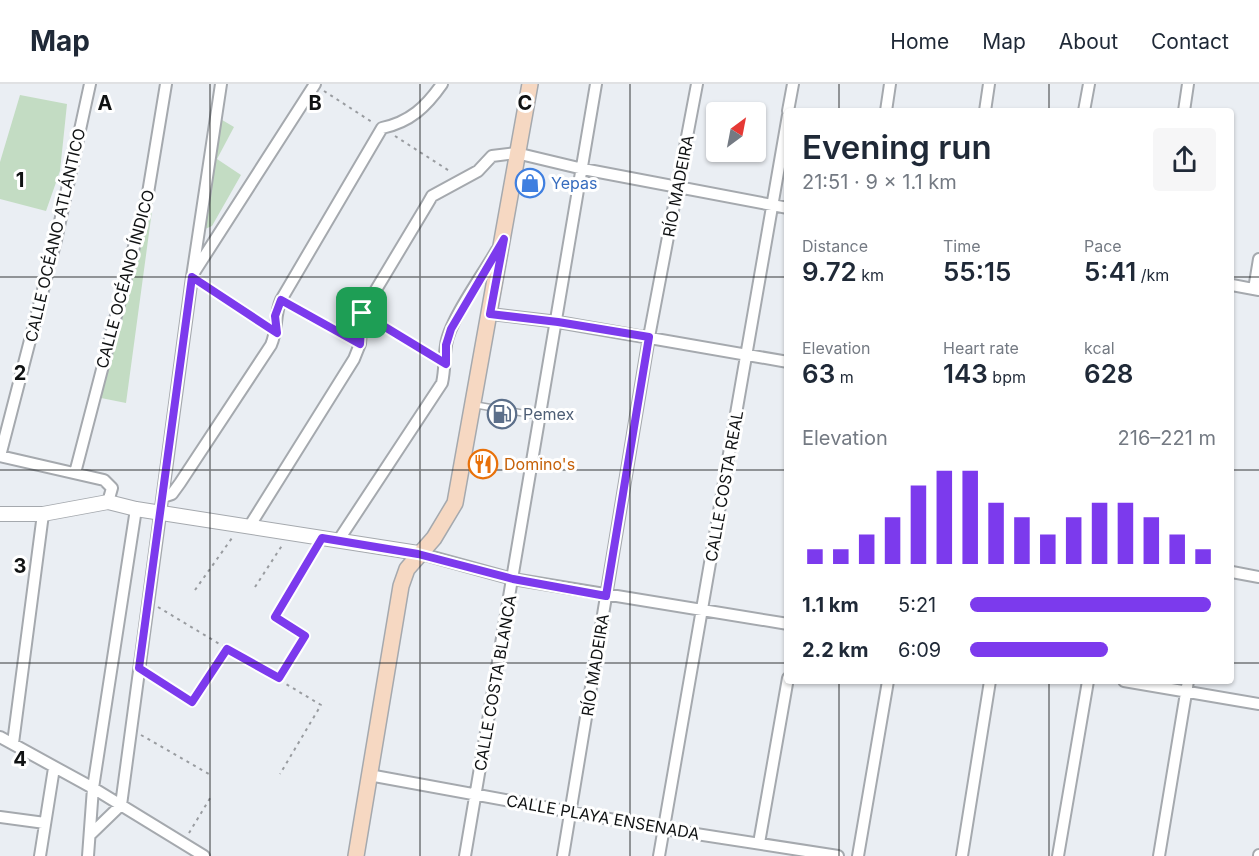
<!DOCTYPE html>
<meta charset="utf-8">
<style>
body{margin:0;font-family:Inter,sans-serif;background:#f6f6f7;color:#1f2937;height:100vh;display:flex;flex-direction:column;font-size:22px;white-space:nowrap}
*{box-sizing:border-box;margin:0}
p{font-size:20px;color:#747a83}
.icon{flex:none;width:33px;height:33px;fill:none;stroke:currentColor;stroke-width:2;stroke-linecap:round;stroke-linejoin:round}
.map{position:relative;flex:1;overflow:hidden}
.side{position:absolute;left:784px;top:24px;width:450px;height:576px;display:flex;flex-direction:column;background:#fff;border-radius:6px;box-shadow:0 2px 4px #0004}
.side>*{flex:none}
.needle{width:39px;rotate:32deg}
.fabs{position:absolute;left:706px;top:18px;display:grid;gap:12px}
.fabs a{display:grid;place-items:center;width:60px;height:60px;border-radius:6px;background:#fff;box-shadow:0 2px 4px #0004;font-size:30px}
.pin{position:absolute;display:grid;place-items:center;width:51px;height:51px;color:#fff;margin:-26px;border-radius:12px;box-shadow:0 3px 9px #0006}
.round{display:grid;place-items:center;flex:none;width:63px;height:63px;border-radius:6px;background:#f6f6f7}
.headline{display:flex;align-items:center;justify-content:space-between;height:102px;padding:0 18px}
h1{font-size:33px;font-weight:600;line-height:45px}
.metrics{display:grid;grid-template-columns:repeat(3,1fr);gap:9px;height:102px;padding:6px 18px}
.metrics div{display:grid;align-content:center}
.metrics b{font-size:26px;font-weight:600}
.metrics small{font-size:16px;font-weight:400}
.metrics p{font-size:16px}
.chart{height:168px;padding:12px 18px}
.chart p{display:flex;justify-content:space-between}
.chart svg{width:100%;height:108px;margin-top:6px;stroke:#7c3aed;stroke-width:6}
ul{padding:0 18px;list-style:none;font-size:20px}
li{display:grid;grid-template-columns:96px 72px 1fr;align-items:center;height:45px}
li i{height:15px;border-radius:8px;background:#7c3aed}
header{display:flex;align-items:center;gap:36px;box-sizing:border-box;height:84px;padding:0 30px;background:#fff;border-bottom:2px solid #e0e1e3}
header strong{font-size:28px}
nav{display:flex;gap:33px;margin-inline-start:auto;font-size:21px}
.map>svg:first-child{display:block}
.green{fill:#c3dcc3}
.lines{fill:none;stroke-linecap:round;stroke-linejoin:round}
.service-casing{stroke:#a5a9ae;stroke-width:8}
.minor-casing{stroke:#a5a9ae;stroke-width:14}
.tertiary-casing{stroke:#a5a9ae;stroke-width:16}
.secondary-casing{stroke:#a5a9ae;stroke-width:18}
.path{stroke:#999ca0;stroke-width:2;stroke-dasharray:3 4.5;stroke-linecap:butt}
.service{stroke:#fff;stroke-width:5}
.minor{stroke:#fff;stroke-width:10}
.tertiary{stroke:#fff;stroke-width:14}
.secondary{stroke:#f6d8c2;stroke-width:15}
.route-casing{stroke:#fff;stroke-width:12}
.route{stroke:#7c3aed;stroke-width:8}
.grid{fill:none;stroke:#101213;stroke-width:1.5;stroke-opacity:0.55}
.labels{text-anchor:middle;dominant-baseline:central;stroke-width:6;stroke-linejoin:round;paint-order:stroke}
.shop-label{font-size:16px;fill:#366cbe;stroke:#fff;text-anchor:start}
.street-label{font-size:16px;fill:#101213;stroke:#fff}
.service-label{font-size:16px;fill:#4e5e75;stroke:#fff;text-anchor:start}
.food-label{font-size:16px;fill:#c56008;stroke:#fff;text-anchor:start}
.grid-label{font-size:20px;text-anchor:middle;font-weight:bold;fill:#101213;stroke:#fff;stroke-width:6;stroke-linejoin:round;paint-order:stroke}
</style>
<header>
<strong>Map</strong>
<nav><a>Home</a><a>Map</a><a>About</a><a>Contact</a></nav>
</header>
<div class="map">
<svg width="1259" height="772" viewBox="0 0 1259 772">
<rect width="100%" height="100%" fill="#eaeef3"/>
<path class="green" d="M20,11l47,9 -7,67 -14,40 -46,-12v-37z
M212,30l22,13 -17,32 24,16 -29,51 -7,3 -7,-17z
M142,111l12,1 -28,207 -35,-7z"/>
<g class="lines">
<g class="service-casing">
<path id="service" d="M476,321l64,11"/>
</g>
<g class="minor-casing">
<path id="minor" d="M788,27l5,-27
M886,27l4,-27
M985,27l4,-27
M1084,27l5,-27
M1184,27l4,-27
M195,187l120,-187
M1232,201l27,5
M1254,205l5,-30
M491,230l67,8 230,40
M0,372l56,-216 34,-156
M0,372l104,24 8,8 -4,14
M75,389l73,-280 18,-109
M163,413l9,-3 8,-11 91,-138c7,-16 3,-29 10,-45l101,-172c28,-6 44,-21 60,-44
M249,443l105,-168 6,-15 2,-31 66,-110 4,-7 46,-25 14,-15 24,-3 67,16 205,39
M338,457l104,-158c3,-13 2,-25 4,-38 3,-24 38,-72 51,-95
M418,469l95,26 275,45
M1232,488l27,5
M1124,597l135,23
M0,653l93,51 111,68
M13,659l30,-229
M369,691l295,54 174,27
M0,733l45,6
M91,750l30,-29 71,-528 29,-193
M759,759l29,-165
M40,772l14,-88
M88,772l5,-68 43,-279
M465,772l131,-772
M563,772l86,-519 48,-253
M659,772l129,-741
M858,772l30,-175
M962,772l28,-175
M1058,772l30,-175
M1159,772l29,-175
M1259,772v-1"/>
</g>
<g class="tertiary-casing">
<path id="tertiary" d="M0,430h43l65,-12 28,7 282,44"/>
</g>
<g class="secondary-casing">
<path id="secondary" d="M356,772l45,-270 6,-17 27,-31 21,-35 75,-419"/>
</g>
<path class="path" d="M324,7l48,31
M395,52l56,36
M202,199l62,42
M291,222l58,32
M372,235l62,38
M255,503l28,-43
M195,506l37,-52
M158,523l163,98 -41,69
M151,592l41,26 35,-53
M279,594l26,-42 -30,-19 39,-66
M141,651l68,39
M189,749l23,-38"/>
<use href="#service" class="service"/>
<use href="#minor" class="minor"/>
<use href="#tertiary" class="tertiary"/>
<use href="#secondary" class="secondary"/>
</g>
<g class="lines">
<g class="route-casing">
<path id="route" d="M504,155l-14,75 68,8 91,15 -43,259 -93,-17 -95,-25 -96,-16 -47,79 30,19 -26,42 -52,-29 -35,53 -53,-34 53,-391 85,56 -2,-17 6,-16 79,44 2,-31 84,51v-19l5,-16z"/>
</g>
<use href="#route" class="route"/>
</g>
<path class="grid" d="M210,0v772M420,0v772M630,0v772M839,0v27M1049,0v27M0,193h788M1232,193h27M0,386h788M1232,386h27M0,579h788M1232,579h27M839,597v175M1049,597v175"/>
<defs>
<g id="shop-ring" transform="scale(1.5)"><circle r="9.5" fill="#fff" stroke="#3f7fe0" stroke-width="1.5"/><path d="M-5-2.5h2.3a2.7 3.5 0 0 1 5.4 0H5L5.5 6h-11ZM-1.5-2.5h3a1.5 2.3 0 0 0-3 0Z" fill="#3f7fe0"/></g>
<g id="fuel-ring" transform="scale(1.5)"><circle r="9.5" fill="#fff" stroke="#5c6f8a" stroke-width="1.5"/><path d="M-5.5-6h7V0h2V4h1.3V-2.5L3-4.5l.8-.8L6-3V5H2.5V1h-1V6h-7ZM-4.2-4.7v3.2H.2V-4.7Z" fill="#5c6f8a"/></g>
<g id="restaurant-ring" transform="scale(1.5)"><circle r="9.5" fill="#fff" stroke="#e8710a" stroke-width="1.5"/><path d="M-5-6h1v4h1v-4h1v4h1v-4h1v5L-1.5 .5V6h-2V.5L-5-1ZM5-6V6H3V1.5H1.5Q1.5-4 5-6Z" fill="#e8710a"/></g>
</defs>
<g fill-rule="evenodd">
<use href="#shop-ring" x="530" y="99"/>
<use href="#fuel-ring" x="502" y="330"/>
<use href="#restaurant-ring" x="483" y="380"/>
</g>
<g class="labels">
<g class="shop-label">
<text x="551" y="99">Yepas</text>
</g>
<g class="street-label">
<text transform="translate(678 102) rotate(-79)">RÍO MADEIRA</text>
<text transform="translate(55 151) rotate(-77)">CALLE OCÉANO ATLÁNTICO</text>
<text transform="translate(125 195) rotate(-75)">CALLE OCÉANO ÍNDICO</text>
<text transform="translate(724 402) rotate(-80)">CALLE COSTA REAL</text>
<text transform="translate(595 581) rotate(-81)">RÍO MADEIRA</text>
<text transform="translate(495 599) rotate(-80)">CALLE COSTA BLANCA</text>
<text transform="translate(603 733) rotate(10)">CALLE PLAYA ENSENADA</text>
</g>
<g class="service-label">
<text x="523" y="330">Pemex</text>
</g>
<g class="food-label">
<text x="504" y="380">Domino's</text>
</g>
</g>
<g class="grid-label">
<text x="105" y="26">A</text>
<text x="315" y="26">B</text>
<text x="525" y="26">C</text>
<text x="20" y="103">1</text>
<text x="20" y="296">2</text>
<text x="20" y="489">3</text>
<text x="20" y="682">4</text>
</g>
</svg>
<div class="fabs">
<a><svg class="needle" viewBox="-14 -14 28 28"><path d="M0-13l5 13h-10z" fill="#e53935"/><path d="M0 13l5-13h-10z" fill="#747a83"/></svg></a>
</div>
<div class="pin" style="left:362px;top:229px;background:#1e9e55"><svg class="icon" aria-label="arrive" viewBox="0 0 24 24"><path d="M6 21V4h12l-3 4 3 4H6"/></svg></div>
<section class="side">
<div class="headline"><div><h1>Evening run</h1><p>21:51 · 9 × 1.1 km</p></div><a class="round"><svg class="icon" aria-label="share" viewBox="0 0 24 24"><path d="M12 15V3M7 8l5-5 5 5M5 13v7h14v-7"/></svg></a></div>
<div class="metrics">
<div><p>Distance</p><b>9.72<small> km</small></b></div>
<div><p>Time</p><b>55:15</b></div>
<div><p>Pace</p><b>5:41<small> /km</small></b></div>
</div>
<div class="metrics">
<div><p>Elevation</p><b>63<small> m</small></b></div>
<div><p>Heart rate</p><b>143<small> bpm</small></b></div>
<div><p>kcal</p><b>628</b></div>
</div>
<div class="chart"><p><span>Elevation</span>216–221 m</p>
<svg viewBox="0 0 160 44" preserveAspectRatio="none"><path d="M5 44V38M15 44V38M25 44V32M35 44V25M45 44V12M55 44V6M65 44V6M75 44V19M85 44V25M95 44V32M105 44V25M115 44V19M125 44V19M135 44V25M145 44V32M155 44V38"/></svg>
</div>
<ul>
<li><b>1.1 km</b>5:21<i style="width:98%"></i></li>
<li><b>2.2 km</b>6:09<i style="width:56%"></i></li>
</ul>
</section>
</div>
